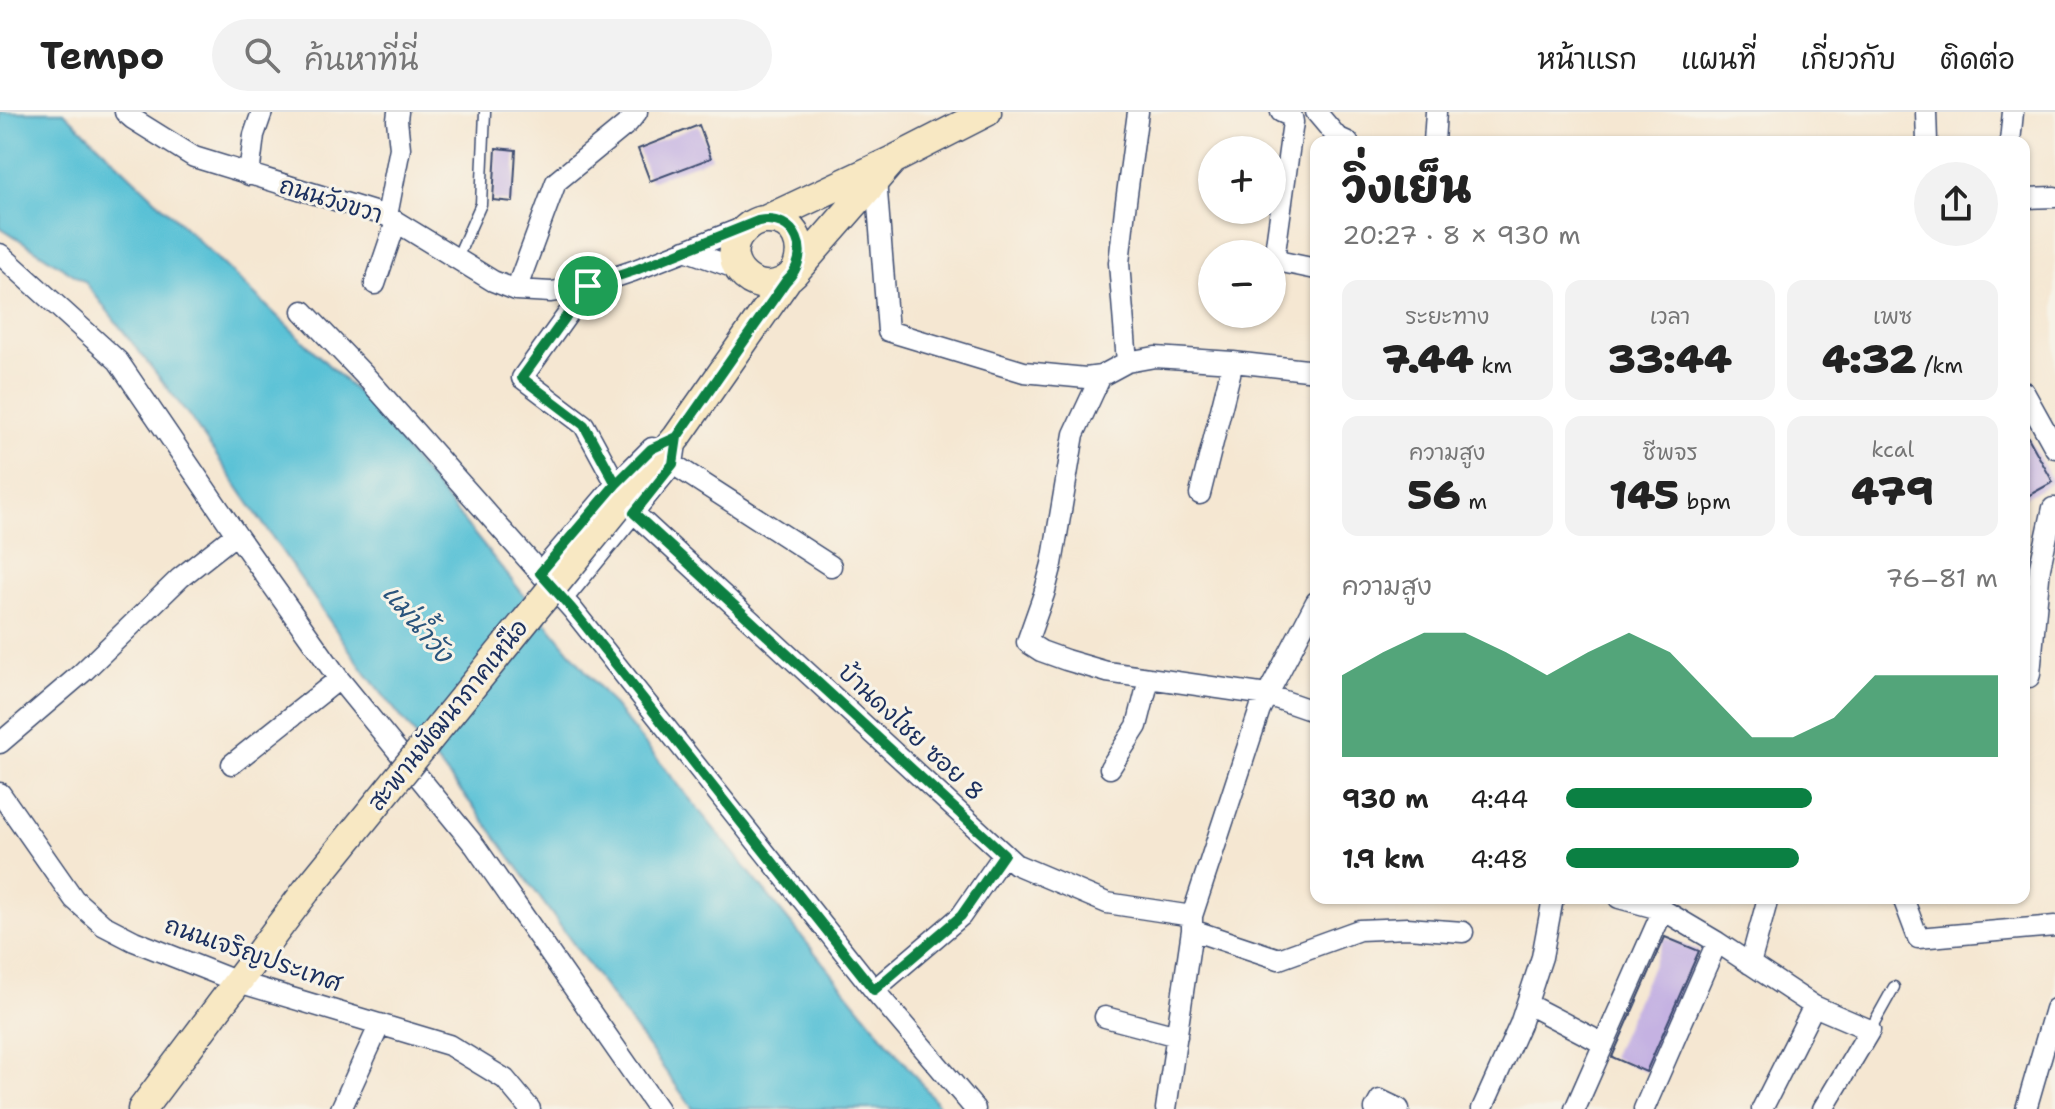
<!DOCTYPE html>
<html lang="th">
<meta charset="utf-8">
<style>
body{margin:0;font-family:"Shantell Sans","Playpen Sans Thai",sans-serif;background:#f2f2f2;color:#222;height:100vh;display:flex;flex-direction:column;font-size:30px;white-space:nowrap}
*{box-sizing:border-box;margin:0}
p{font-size:26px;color:#767676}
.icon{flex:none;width:44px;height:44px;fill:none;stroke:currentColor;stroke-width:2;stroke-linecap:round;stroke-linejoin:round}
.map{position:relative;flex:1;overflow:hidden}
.side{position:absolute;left:1310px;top:24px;width:720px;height:768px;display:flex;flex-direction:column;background:#fff;border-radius:16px;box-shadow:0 2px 6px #0004}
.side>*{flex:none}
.tools{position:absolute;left:1198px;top:24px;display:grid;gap:16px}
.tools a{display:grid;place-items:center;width:88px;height:88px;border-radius:50%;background:#fff;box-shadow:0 2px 6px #0004;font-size:40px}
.pin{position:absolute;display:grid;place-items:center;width:68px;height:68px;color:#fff;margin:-34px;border:4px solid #fff;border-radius:50%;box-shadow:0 2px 8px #0007}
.round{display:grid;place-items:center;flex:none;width:84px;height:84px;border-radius:42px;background:#f2f2f2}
.overview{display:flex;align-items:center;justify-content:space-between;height:136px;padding:0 32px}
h1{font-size:44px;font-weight:800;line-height:60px}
.metrics{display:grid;grid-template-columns:repeat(3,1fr);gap:12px;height:136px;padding:8px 32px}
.metrics div{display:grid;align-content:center;border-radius:16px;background:#f2f2f2;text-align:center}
.metrics b{font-size:40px;font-weight:800}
.metrics small{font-size:22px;font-weight:400}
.metrics p{font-size:22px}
.chart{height:224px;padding:16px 32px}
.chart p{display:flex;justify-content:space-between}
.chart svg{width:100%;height:144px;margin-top:8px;fill:#0b8043;opacity:.7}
ul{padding:0 32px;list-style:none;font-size:26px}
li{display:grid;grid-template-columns:128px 96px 1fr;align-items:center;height:60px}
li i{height:20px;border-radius:10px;background:#0b8043}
header{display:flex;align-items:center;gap:48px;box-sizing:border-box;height:112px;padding:0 40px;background:#fff;border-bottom:2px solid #e0e0e0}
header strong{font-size:38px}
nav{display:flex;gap:44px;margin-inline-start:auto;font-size:28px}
.search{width:560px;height:72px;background:#f2f2f2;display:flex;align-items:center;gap:20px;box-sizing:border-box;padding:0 28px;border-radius:44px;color:#767676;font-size:30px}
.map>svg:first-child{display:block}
.water{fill:#59c1d6;stroke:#3a789a;stroke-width:2}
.building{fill:#c5b2e2}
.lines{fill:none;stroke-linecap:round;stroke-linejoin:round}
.lane-casing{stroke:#3c4b6f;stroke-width:13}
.street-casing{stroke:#3c4b6f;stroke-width:23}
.secondary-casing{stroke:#3c4b6f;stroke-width:31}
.lane{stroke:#fff;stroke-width:10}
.street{stroke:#fff;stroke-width:20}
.secondary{stroke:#f8e8c3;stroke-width:28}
.secondary-bridge-casing{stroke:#3c4b6f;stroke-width:31;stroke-linecap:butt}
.secondary-bridge{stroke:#f8e8c3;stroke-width:28}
.route-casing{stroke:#fff;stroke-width:16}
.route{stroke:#0b8043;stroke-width:10}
.labels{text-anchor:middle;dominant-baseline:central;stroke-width:6;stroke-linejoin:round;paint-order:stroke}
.street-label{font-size:24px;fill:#1b2f5e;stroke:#f7f3e8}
.water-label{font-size:26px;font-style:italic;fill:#2a547c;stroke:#f7f3e8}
</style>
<header>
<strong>Tempo</strong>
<div class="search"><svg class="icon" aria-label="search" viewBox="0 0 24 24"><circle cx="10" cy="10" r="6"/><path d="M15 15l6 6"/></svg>ค้นหาที่นี่</div>
<nav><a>หน้าแรก</a><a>แผนที่</a><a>เกี่ยวกับ</a><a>ติดต่อ</a></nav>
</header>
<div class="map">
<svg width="2055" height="997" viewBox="0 0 2055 997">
<rect width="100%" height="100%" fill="#f7f3e8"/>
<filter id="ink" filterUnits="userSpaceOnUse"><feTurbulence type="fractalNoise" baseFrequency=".0125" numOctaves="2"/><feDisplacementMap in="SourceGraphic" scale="16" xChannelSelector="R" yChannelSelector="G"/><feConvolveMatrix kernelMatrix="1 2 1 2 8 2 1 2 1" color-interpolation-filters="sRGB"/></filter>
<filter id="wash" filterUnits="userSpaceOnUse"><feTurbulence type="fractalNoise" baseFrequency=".006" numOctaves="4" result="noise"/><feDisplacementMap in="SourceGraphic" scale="32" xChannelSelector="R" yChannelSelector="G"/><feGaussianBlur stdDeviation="1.8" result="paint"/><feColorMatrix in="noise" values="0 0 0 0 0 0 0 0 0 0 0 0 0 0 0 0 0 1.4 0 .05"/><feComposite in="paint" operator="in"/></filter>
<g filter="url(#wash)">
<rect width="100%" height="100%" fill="#f5e7d2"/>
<path class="water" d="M0,0h64l302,289 576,708h-249l-216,-298 -111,-137 -176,-257 -105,-135 -85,-55z"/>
<g id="blocks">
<path class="building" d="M699,13l12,33 -61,23 -12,-32z
M496,36l20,2 -3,52 -20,-2z
M2024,318l29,52 -29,16z
M1665,825l34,14 -53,121 -34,-15z"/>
</g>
</g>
<g filter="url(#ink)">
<use href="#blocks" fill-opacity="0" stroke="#3c4b6f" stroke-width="2"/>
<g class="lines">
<g class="lane-casing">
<path id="lane" d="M457,146l24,-54 4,-92
M1870,918l24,-43"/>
</g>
<g class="street-casing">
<path id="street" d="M125,0l8,7 61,38 193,59 106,65 23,9 35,2 37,-6 45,-15 114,-45
M1281,0l11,5 1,5 -18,130 2,6 5,4 34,7
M1316,0l21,25 11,5
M1926,0l1,30
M1434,30l2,-30
M2010,30l3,-30
M249,63l5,-40 8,-23
M876,67l12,152 136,41 62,6 15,-2 26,-14 28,-5 78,5 83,9
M2024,86l31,-1
M387,104l13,-68 -3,-28 1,-8
M685,138l53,19
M0,142l118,107 118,173 103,145 136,167 183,263
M375,172l21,-62
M588,174l-66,92 62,47 32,59
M516,178l40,-108 72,-59 9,-11
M303,199l66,69 203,229 302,381 101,119
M1127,250l-8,-99 6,-54 13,-97
M1101,264l-27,58 -22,130 -8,30 -17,48 14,9 25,9 41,12 160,23 49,17
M2024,280l31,56
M673,352l158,102
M1200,382l33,-132
M634,401l381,351 92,39 85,13
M540,461l76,-89 36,-36
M562,487l111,-135 4,-27
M2024,565h5l1,-3 10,-107 13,-59h2
M0,631l82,-70 98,-95 56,-44
M232,652l107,-85
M1110,656l27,-42 12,-47
M0,681l74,106 29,26 31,16 104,41 211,63 56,34 25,30
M1619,786l44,12 54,32 97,64 56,24 -47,79
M1903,786l15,40 137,-12
M1192,818l87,29 80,-29 48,-2 56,4
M1750,852l18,-66
M874,878l87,-74 43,-62
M1527,892l77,40
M1105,905l72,19
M341,997l39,-85
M1166,997l26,-179v-14l68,-207 56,-107
M1375,997l5,-9 19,9
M1482,997l38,-85 22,-67 11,-59
M1575,997l88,-199
M1644,997l73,-167
M1762,997l52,-103
M2026,997l29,-100"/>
</g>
<g class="secondary-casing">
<path id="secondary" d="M765,108l128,-60 94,-48
M794,161c13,-24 3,-55 -29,-53 -8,0 -16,5 -22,11 -30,31 18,76 51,42l99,-113
M622,390l55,-65 109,-156
M142,997l164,-218"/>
</g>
<use href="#lane" class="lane"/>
<use href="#street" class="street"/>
<use href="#secondary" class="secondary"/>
<g class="secondary-bridge-casing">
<path id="secondary-bridge" d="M306,779l316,-389"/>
</g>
<use href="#secondary-bridge" class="secondary-bridge"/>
</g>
</g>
<g class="lines" filter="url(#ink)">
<g class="route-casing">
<path id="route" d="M588,174l-66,92 62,47 32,59 35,-35 26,-12 -4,27 -39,49 370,341 -43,62 -87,74 -302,-381 -32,-36 76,-89 35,-35 26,-12 109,-156c28,-26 10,-68 -28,-60l-125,50 -45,15"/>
</g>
<use href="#route" class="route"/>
</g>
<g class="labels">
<g class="street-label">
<text transform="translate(331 88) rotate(17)">ถนนวังขวา</text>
<text transform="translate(448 603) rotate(-51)">สะพานพัฒนาภาคเหนือ</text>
<text transform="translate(911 620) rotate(43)">บ้านดงไชย ซอย 8</text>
<text transform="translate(253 842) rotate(19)">ถนนเจริญประเทศ</text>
</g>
<g class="water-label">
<text transform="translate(418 511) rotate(50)">แม่น้ำวัง</text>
</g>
</g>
</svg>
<div class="tools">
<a>+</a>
<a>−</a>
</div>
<div class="pin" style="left:588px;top:174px;background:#1e9e55"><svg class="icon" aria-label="arrive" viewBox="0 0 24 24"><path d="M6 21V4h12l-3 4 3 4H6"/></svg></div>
<section class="side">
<div class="overview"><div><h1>วิ่งเย็น</h1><p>20:27 · 8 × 930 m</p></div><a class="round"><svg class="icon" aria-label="share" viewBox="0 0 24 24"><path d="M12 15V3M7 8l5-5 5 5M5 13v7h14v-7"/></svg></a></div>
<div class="metrics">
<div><p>ระยะทาง</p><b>7.44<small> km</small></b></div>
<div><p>เวลา</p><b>33:44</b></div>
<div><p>เพซ</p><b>4:32<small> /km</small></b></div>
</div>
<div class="metrics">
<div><p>ความสูง</p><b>56<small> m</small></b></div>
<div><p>ชีพจร</p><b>145<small> bpm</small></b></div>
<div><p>kcal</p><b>479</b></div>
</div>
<div class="chart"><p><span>ความสูง</span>76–81 m</p>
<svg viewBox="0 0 160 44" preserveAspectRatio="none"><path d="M0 44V19L10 12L20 6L30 6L40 12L50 19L60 12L70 6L80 12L90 25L100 38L110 38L120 32L130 19L140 19L150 19L160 19V44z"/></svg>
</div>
<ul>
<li><b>930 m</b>4:44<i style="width:57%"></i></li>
<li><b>1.9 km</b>4:48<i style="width:54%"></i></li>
</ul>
</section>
</div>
